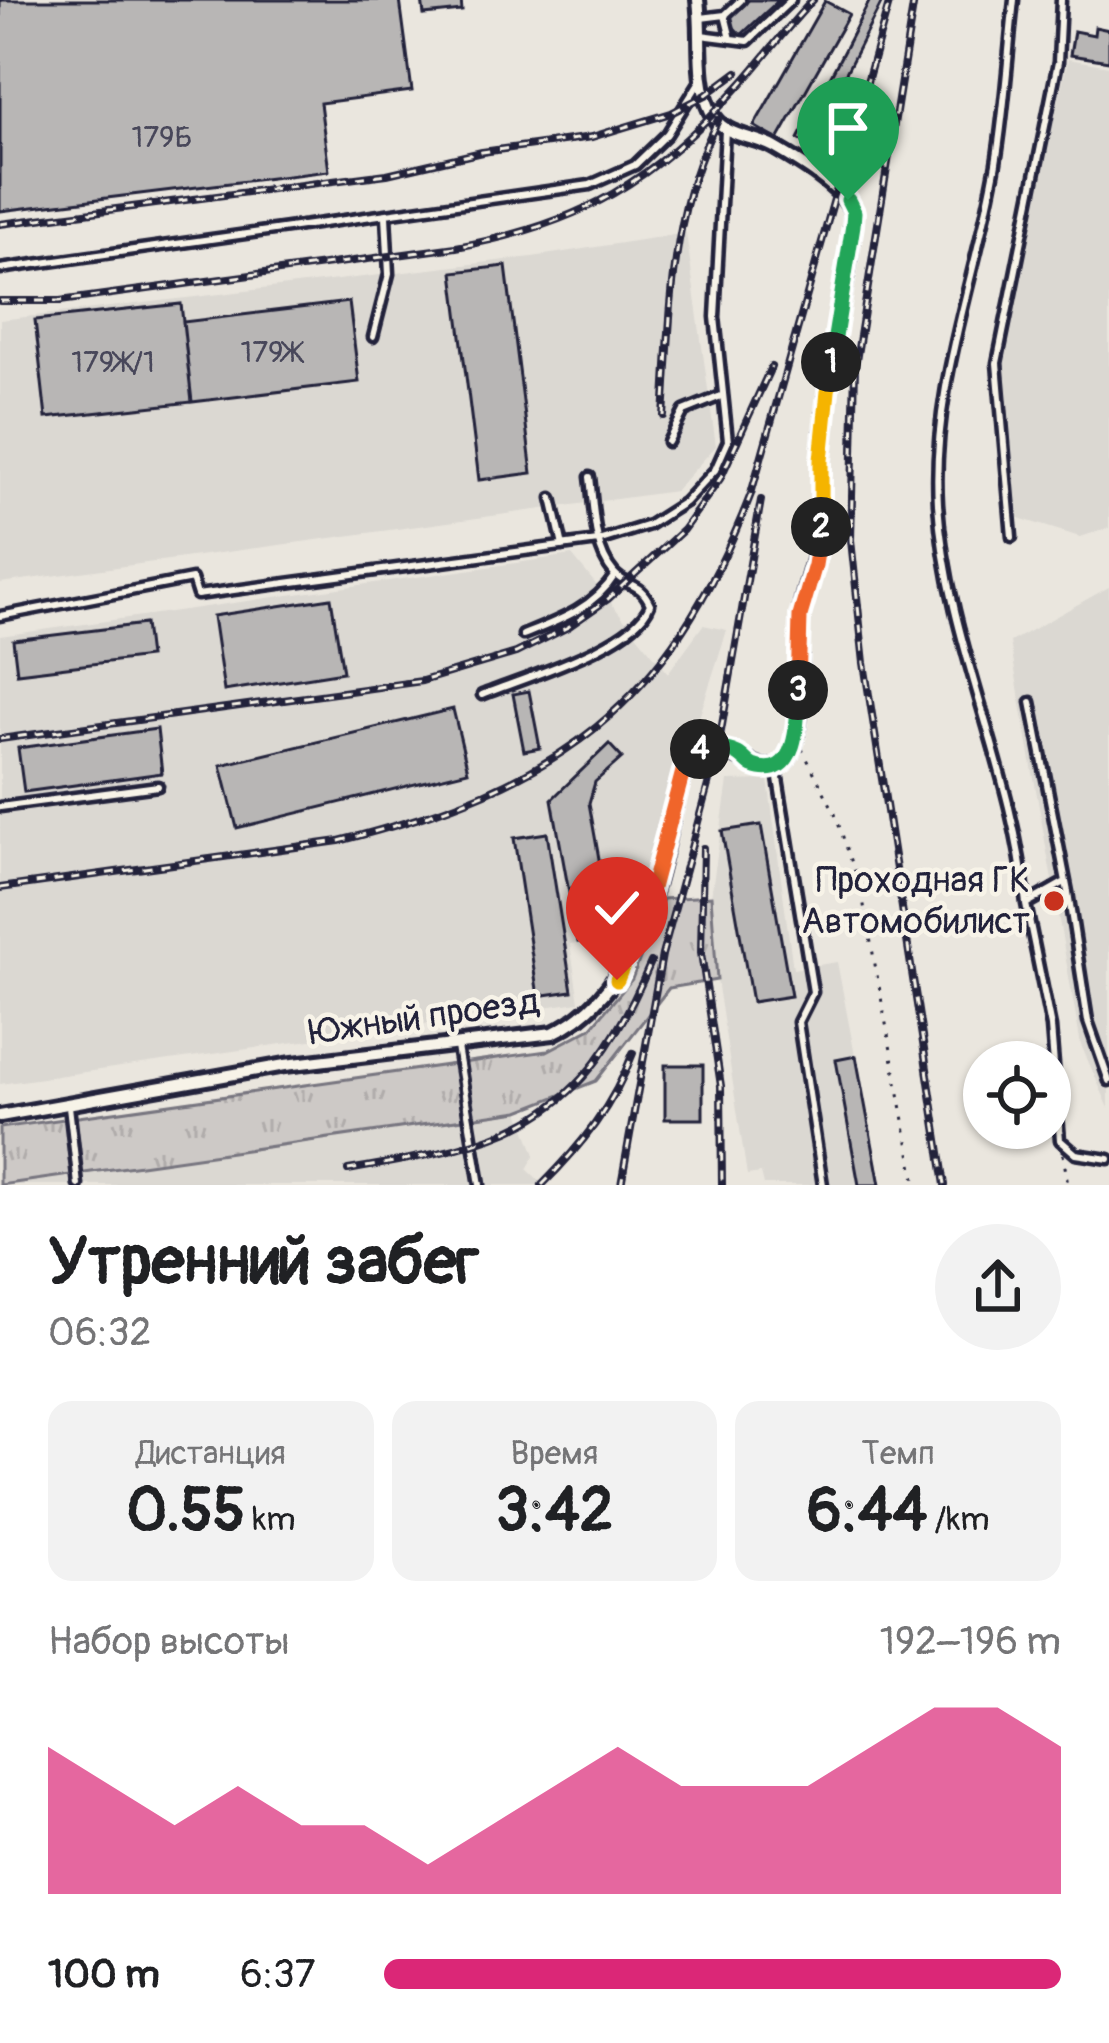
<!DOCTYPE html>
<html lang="ru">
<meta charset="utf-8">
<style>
body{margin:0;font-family:Pangolin,sans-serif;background:#f2f2f2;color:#202124;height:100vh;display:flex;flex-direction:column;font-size:45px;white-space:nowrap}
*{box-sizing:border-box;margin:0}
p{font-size:39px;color:#757577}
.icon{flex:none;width:66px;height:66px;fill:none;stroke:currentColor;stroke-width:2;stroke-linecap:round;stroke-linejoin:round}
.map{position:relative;height:1185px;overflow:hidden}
.panel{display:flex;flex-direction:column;background:#fff;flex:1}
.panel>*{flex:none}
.tools{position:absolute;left:963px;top:1041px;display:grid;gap:24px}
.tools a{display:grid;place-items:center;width:108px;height:108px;border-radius:50%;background:#fff;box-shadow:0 3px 9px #0004;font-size:60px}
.pin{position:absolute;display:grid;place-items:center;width:102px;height:102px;color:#fff;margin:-123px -51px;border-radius:50% 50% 50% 0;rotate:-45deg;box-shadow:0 0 12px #0007}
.pin .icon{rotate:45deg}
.km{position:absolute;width:60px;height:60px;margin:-30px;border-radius:50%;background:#222;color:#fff;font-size:33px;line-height:60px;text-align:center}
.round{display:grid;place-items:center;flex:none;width:126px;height:126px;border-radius:63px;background:#f2f2f2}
.summary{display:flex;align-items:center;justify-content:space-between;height:204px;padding:0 48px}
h1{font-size:66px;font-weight:800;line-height:90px}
.metrics{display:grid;grid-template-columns:repeat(3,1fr);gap:18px;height:204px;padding:12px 48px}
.metrics div{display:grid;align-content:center;border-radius:24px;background:#f2f2f2;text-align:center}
.metrics b{font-size:60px;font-weight:800}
.metrics small{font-size:33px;font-weight:400}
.metrics p{font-size:33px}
.chart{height:336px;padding:24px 48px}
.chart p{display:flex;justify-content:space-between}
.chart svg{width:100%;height:216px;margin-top:12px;fill:#db2777;opacity:.7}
ul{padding:0 48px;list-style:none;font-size:39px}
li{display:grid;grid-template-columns:192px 144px 1fr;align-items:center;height:90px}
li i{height:30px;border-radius:15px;background:#db2777}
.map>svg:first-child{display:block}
.built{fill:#dbd8d2}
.grass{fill:url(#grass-tufts);stroke:#787680;stroke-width:3}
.building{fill:#b8b6b5;stroke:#22223b;stroke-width:3}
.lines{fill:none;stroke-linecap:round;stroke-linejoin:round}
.lane-casing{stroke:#22223b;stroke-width:15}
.street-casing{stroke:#22223b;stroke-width:20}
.path{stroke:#22223b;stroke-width:3;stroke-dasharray:3 9;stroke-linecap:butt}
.lane{stroke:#f7f3e8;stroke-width:6}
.street{stroke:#f7f3e8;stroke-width:10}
.rail-casing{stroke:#22223b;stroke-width:8}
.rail{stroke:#f7f3e8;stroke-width:3;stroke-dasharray:9;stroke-linecap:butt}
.split-1-casing{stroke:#fff;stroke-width:24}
.split-2-casing{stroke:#fff;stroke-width:24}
.split-3-casing{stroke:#fff;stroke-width:24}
.split-4-casing{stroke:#fff;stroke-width:24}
.split-5-casing{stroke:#fff;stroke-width:24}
.split-6-casing{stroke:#fff;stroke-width:24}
.split-1{stroke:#22a559;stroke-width:15}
.split-2{stroke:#f5b400;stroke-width:15}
.split-3{stroke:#f0652b;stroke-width:15}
.split-4{stroke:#22a559;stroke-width:15}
.split-5{stroke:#f0652b;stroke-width:15}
.split-6{stroke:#f5b400;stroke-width:15}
.poi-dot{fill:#c8321e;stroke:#f7f3e8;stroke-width:4.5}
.labels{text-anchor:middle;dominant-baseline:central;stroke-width:9;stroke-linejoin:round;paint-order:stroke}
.number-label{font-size:30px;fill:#48475a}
.poi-label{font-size:36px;fill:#22223b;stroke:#f7f3e8;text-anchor:end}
.street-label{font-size:36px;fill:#22223b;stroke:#f7f3e8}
</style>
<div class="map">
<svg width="1109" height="1185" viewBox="0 0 1109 1185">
<defs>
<pattern id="grass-tufts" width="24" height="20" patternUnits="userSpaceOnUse" patternTransform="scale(3)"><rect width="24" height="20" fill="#cdc9c6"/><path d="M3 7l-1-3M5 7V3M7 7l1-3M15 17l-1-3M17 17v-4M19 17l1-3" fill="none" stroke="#b0acab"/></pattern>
</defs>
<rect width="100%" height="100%" fill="#eae6de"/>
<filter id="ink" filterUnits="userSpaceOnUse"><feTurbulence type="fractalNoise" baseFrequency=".00833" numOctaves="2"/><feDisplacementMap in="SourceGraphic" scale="24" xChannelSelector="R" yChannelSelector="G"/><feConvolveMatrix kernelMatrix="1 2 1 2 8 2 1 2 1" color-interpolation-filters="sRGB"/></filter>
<g filter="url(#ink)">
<path class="built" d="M1068,59l41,7v462l-29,9 -71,-22 -11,-89 5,-88z
M686,233l30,213 -41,45 -675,92v-263l532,-63z
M572,555l96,118 35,-48 24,5 -31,97 -19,27 -47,180 -60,10 9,58 -579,82v-448z
M1109,587v521l-28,-63 -71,-403z
M768,780l25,189 44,-7 43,223h-116l-3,-12 -14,2 -30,-195 -6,-84 17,-115z
M519,1111l16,44 -8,14 17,16h-540z"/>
<path class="grass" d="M711,896l6,84 -48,8 -73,93 -77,30 -519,74v-57l547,-77 44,-23 41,-49 31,-80z"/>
<path class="building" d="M0,0h400l12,91 -92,12 9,68 -329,40z
M422,0h39l1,11 -38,4z
M749,0h30l-38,35 -14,-15z
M870,0l12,2 -73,143 -11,-6z
M825,1l24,13 -71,126 -24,-14z
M1095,27l14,3v31l-39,-6 4,-24 20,4z
M506,266l26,207 -53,7 -26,-208z
M349,302l10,80 -167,20 -9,-80z
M181,304l11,98 -146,16 -11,-98z
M331,598l12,74 -119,19 -11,-75z
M145,624l4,33 -132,16 -4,-33z
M529,691l11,57 -16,3 -11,-57z
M453,709l15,62 -231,57 -16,-63z
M157,729l5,44 -138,19 -6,-44z
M609,744l13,14 -27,24 -6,21 24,134 -35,5 -26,-143z
M761,825l30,171 -39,6 -30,-171z
M547,833l25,158 -34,5 -24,-158z
M856,1056l24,129h-21l-23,-125z
M665,1065h38v54h-38z
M984,1080v26l-13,2 -4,-25z"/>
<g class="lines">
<g class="lane-casing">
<path id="lane" d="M1014,0c-6,54 -9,109 -18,163 -19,112 -65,225 -58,341 9,137 75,264 88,400l39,-22
M725,15l6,24
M701,18l24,-3 16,-15
M701,35l47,6 43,-41
M0,269l590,-84 45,-20 32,-31 33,-53
M373,337l16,-63 -3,-58
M668,442l16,-31 37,-15
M552,498l11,48
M1012,537l-15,-174 61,-301 3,-62
M0,616l192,-37 5,16 401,-54 51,-16 36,-23 30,-32 13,-29 -13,-124 10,-187
M523,635c35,-14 71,-27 92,-60
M482,695c41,-17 153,-49 168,-91 -10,-23 -23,-16 -36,-31 -21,-24 -20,-66 -24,-96
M1031,702l37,190 20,129 21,60
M776,766l37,226 -15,30 25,163
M0,807l158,-21
M1026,904l25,123 9,113 16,14 33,5
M457,1047l23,138
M69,1106l9,79"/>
</g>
<g class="street-casing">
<path id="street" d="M0,1116l285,-51 268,-32c98,-46 106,-179 133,-273 38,-34 72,27 99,1 21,-21 14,-104 14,-134 1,-34 18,-64 21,-98 2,-21 0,-42 1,-64 1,-35 7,-73 11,-108 6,-48 20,-97 21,-145 -12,-26 -53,-50 -79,-65 -21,-12 -51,-9 -63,-35 -16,-33 -8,-76 -13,-112"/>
</g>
<path class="path" d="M802,749l32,62 27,78 55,296
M1063,1154l5,31"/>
<use href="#lane" class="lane"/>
<use href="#street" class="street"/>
<g class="rail-casing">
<path id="rail" d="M914,0l-59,367 -4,173 13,123 81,522
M0,224l387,-50 95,-22 110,-15 79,-24 35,-18 31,-23
M0,301h60l396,-54c128,-23 197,-66 284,-162 25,-28 47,-58 73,-85
M664,416c7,-101 5,-204 54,-296
M0,739l422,-58 94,-28 52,-26 40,-28 75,-69 37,-51 51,-112
M703,848l-2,105 20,133 1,99
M0,888l339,-47c221,-56 328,-132 412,-347l139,-494
M348,1170c165,-28 233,-44 303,-208
M542,1185c40,-40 71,-79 91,-132
M621,1185l41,-230 56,-207 43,-248"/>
</g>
<use href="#rail" class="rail"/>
</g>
</g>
<g class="lines" filter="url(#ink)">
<g class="split-1-casing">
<path id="split-1" d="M831,362l22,-137 1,-13 -6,-12"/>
</g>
<g class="split-2-casing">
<path id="split-2" d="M821,527v-67l10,-98"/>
</g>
<g class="split-3-casing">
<path id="split-3" d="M798,690l2,-74 15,-51 6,-38"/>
</g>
<g class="split-4-casing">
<path id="split-4" d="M700,749c13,-1 26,-1 38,5 6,3 9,9 15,12 46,17 45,-49 45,-76"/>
</g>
<g class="split-5-casing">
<path id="split-5" d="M648,903l38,-143 14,-11"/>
</g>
<g class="split-6-casing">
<path id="split-6" d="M617,980l31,-77"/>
</g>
<use href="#split-1" class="split-1"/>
<use href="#split-2" class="split-2"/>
<use href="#split-3" class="split-3"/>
<use href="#split-4" class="split-4"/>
<use href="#split-5" class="split-5"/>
<use href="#split-6" class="split-6"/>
</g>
<circle class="poi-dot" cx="1054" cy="901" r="12"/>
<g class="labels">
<g class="number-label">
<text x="162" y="137">179Б</text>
<text x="271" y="352">179Ж</text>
<text x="113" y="362">179Ж/1</text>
</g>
<g class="poi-label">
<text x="1030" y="880">Проходная ГК<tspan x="1030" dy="41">Автомобилист</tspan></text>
</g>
<g class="street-label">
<text transform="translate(424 1017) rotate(-8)">Южный проезд</text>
</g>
</g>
</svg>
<div class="tools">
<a><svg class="icon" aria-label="locate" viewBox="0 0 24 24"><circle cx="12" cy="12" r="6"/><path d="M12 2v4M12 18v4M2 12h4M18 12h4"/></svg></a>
</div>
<div class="pin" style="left:848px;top:200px;background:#1e9e55"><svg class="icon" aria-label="arrive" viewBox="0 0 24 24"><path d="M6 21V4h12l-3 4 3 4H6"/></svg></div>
<div class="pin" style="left:617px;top:980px;background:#d93025"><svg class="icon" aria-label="check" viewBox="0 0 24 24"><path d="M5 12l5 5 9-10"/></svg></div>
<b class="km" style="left:831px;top:362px">1</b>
<b class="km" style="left:821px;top:527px">2</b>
<b class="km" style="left:798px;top:690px">3</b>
<b class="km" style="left:700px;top:749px">4</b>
</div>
<section class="panel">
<div class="summary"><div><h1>Утренний забег</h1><p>06:32</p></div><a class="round"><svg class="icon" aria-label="share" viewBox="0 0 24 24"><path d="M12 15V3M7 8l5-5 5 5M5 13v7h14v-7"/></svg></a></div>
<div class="metrics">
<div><p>Дистанция</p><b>0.55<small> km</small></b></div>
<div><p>Время</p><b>3:42</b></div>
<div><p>Темп</p><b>6:44<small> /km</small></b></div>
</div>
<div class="chart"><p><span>Набор высоты</span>192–196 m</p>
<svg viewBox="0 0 160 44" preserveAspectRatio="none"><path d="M0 44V14L10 22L20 30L30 22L40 30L50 30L60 38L70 30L80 22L90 14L100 22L110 22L120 22L130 14L140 6L150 6L160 14V44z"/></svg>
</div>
<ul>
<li><b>100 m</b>6:37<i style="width:100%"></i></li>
</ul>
</section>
